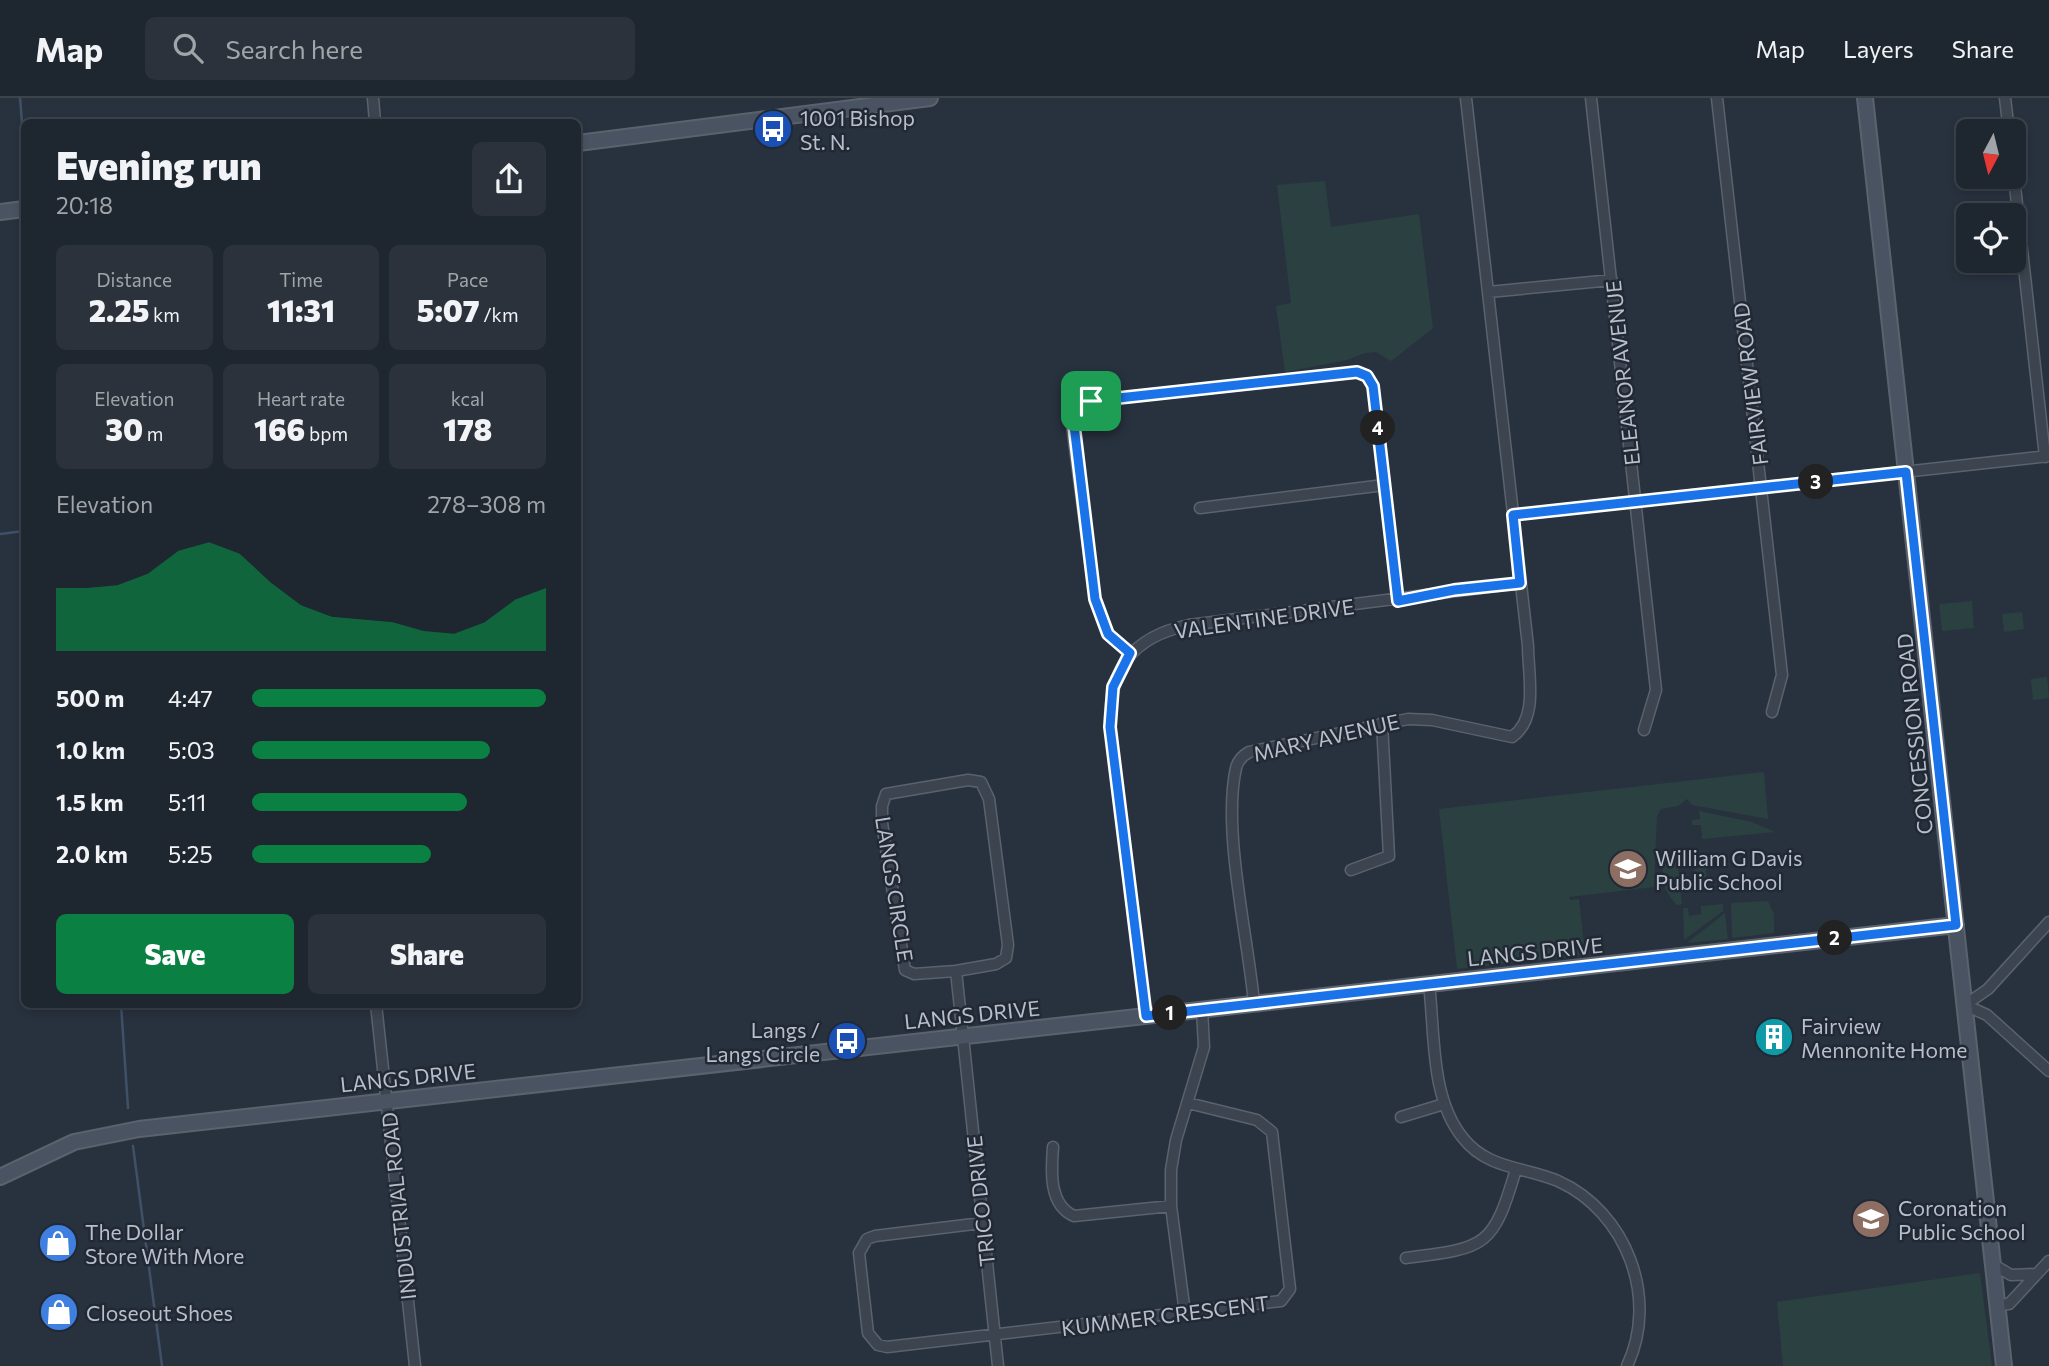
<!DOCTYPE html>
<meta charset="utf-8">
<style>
body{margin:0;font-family:Commissioner,sans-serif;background:#2b323b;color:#f1f3f6;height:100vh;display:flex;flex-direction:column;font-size:26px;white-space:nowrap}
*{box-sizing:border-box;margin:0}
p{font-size:23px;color:#a1a5aa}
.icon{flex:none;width:38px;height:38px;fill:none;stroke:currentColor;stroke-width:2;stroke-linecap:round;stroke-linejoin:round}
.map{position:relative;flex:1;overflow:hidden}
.side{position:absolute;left:21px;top:21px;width:560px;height:889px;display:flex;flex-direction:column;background:#1e262f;border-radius:10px;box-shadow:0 4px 10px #0003,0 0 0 2px #3c434b}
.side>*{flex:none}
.needle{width:46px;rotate:187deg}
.buttons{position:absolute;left:1956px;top:21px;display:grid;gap:14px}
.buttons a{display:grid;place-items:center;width:70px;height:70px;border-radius:10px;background:#1e262f;box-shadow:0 4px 10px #0003,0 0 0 2px #3c434b;font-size:35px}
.pin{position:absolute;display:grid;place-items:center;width:60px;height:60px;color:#fff;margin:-30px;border-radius:14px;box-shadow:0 4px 10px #0006}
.km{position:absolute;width:35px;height:35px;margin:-18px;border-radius:50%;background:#222;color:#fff;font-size:19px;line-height:35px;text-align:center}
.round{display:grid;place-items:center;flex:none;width:74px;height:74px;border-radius:10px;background:#2b323b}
.summary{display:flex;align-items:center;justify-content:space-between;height:119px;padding:0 35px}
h1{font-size:38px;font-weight:800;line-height:52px}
.metrics{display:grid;grid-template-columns:repeat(3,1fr);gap:10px;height:119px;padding:7px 35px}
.metrics div{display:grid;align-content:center;border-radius:10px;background:#2b323b;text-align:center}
.metrics b{font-size:30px;font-weight:800}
.metrics small{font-size:19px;font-weight:400}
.metrics p{font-size:19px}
.chart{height:196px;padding:14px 35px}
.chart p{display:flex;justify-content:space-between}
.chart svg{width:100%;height:126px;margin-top:7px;fill:#0b8043;opacity:.7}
.action{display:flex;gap:14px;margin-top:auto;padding:14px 35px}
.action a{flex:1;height:80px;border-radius:10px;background:#0b8043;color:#fff;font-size:28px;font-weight:800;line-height:80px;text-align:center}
.action a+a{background:#2b323b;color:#f1f3f6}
ul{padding:0 35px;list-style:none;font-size:23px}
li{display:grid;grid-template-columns:112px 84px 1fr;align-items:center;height:52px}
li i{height:18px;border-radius:9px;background:#0b8043}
header{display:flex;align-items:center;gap:42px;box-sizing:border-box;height:98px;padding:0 35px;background:#1e262f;border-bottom:2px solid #3c434b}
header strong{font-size:33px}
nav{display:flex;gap:38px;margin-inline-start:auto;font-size:24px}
.search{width:490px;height:63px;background:#2b323b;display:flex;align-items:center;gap:18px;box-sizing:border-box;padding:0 24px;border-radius:10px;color:#a1a5aa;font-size:26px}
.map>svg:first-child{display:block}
.green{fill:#2b4041}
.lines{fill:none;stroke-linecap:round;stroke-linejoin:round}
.stream{stroke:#3f5067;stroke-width:2.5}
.street-casing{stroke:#5a626d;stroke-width:13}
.secondary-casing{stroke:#5a626d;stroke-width:18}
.street{stroke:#3c444f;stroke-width:10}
.secondary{stroke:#4a5362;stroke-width:14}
.route-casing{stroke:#fff;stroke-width:14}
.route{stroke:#1a73e8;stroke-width:9}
.labels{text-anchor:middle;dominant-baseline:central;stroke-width:5;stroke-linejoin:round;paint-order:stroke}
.poi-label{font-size:21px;fill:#b8bfca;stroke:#212934;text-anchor:start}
.street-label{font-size:21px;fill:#b8bfca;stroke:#212934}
</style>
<header>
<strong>Map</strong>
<div class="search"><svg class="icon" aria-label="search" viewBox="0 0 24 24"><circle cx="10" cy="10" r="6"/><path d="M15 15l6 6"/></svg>Search here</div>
<nav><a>Map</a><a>Layers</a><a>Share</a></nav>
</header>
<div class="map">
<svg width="2049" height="1268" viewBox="0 0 2049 1268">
<rect width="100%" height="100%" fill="#28323f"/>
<path class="green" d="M1325,83l6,46 88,-13 14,114 -42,33 -15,-9 -11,1 -18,7 -62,12 -9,-66 15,-3 -14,-118z
M1972,503l2,27 -32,3 -3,-27z
M2022,514l2,17 -20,3 -2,-18z
M2047,579l2,21 -16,2 -2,-21z
M1764,674l4,47 -76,-14 -5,-6 -9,7 -17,3 -4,7 -3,71 -85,10 1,3 9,-1 6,56 -128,14 -18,-160z
M1699,713l53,11 23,10 -73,7 -1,-14h-9v-5l8,-1z
M1677,758l5,48 -5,1c-15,-16 -17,-28 -12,-48z
M1705,759l3,32 -11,1 -4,-31z
M1768,803l6,13v19l-42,5 -1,-35z
M1723,806v7l-39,29 -1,-32h5l1,8 12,-2v-8z
M1725,815l3,26 -41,4z
M1980,1175l12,93h-209l-6,-64z"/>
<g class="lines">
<path class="stream" d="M20,0l4,49
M0,436l24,-3
M121,906l7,104
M133,1048l29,220"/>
<g class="street-casing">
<path id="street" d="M373,0l2,24
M1591,0l65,592 -12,40
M1717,0l65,577 -10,37
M2005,0l4,33
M2014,79l31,280
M1489,194l123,-12
M1200,410l184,-23
M1513,417l536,-59
M1130,555l-22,-19 -13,-35 -23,-173 4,-17 15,-8 267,-29 9,4 6,10 25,215
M1351,772l38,-14 -7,-133
M956,873l40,-7 10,-6 2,-13 -19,-146 -8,-17 -13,-2 -82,14 -4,12v17l23,147 9,4 42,-3 42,395
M1429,886c6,49 1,114 34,154 24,31 62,29 95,43 69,31 101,118 69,185
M1254,905c-6,-66 -32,-173 -18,-235 2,-8 6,-12 13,-16l159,-33 24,1 80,17c27,-18 16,-62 16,-91l-62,-548
M376,906l39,362
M1965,907l23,-16 61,-67
M1965,907l22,10 62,56
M1146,918l-36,-289c-1,-58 21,-90 79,-102l331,-42
M1401,1019l43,-13
M1053,1049c-2,25 -4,58 21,69l97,-10
M982,1125l-107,13 -8,3 -8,14 9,80 10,12 9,2 394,-46 9,-12 -18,-157 -15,-12 -69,-17
M1406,1160c80,-10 87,-10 110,-89
M1994,1167l17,10 26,-1
M1998,1207l11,-1 40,-43
M1185,1215l-14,-107v-36l5,-30 28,-93 -2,-38"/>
</g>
<g class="secondary-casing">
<path id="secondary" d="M1865,0l139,1268
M578,45l352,-45
M0,114l24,-3
M0,1079l74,-35 65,-13 1817,-204"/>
</g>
<use href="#street" class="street"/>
<use href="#secondary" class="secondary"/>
</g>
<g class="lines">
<g class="route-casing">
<path id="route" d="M1357,274l10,4 6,10 25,215 56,-11 66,-7 -7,-68 393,-43 50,453 -810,91 -36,-289 3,-40 17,-34 -22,-19 -13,-35 -22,-182 3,-7 15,-9z"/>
</g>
<use href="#route" class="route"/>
</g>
<defs>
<g id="bus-disc" transform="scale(2.0125)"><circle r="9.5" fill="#1a4fb4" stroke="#212934"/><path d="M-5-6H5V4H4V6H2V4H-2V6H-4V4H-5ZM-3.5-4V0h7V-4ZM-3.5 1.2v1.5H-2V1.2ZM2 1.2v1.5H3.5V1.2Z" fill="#fff"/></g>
<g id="school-disc" transform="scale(2.0125)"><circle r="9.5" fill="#8d6e63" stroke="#212934"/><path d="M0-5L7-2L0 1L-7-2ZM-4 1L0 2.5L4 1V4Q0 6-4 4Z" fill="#fff"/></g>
<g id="building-disc" transform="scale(2.0125)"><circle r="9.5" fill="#0f9aa8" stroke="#212934"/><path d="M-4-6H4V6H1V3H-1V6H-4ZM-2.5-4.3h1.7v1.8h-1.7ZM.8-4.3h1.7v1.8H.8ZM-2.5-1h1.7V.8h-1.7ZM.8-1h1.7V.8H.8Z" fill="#fff"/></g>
<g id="shop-disc" transform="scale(2.0125)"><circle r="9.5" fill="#3f7fe0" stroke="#212934"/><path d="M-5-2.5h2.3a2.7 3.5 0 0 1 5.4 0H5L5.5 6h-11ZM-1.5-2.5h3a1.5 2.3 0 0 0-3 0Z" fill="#fff"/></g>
</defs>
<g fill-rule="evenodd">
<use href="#bus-disc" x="773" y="31"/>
<use href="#school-disc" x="1628" y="771"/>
<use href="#building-disc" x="1774" y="939"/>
<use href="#bus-disc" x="847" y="943"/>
<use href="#school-disc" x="1871" y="1121"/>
<use href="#shop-disc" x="58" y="1145"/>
<use href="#shop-disc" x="59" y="1214"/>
</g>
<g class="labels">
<g class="poi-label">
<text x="800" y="19">1001 Bishop<tspan x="800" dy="24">St. N.</tspan></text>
<text x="1655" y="759">William G Davis<tspan x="1655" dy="24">Public School</tspan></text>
<text x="1801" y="927">Fairview<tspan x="1801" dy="24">Mennonite Home</tspan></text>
<text x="820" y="931" text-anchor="end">Langs /<tspan x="820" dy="24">Langs Circle</tspan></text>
<text x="1898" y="1109">Coronation<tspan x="1898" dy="24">Public School</tspan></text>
<text x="85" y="1133">The Dollar<tspan x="85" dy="24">Store With More</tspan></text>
<text x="86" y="1214">Closeout Shoes</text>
</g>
<g class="street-label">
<text transform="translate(1622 275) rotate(-96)">ELEANOR AVENUE</text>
<text transform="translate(1750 286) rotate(-97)">FAIRVIEW ROAD</text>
<text transform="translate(1264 520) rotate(-8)">VALENTINE DRIVE</text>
<text transform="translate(1914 636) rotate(-96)">CONCESSION ROAD</text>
<text transform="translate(1326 639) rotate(-13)">MARY AVENUE</text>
<text transform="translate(895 791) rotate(81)">LANGS CIRCLE</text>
<text transform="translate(1535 853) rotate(-6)">LANGS DRIVE</text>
<text transform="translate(972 916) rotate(-6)">LANGS DRIVE</text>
<text transform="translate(408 979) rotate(-6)">LANGS DRIVE</text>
<text transform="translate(980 1103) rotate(-96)">TRICO DRIVE</text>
<text transform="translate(398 1108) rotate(-96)">INDUSTRIAL ROAD</text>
<text transform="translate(1165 1217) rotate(-7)">KUMMER CRESCENT</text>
</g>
</g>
</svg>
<div class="buttons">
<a><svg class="needle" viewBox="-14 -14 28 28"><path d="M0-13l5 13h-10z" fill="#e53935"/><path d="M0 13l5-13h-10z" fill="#a1a5aa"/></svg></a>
<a><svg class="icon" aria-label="locate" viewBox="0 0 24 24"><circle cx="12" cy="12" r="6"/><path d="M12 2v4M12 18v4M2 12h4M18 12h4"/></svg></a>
</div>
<div class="pin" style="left:1091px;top:303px;background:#1e9e55"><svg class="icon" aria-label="arrive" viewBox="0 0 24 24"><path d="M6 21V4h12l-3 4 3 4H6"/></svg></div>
<b class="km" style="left:1170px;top:915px">1</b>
<b class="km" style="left:1835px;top:840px">2</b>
<b class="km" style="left:1816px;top:384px">3</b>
<b class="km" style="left:1378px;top:330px">4</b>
<section class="side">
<div class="summary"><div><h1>Evening run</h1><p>20:18</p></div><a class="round"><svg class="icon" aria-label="share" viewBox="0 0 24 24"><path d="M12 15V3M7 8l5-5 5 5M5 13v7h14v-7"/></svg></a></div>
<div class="metrics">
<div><p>Distance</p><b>2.25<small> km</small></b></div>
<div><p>Time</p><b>11:31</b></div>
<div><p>Pace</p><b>5:07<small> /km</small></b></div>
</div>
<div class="metrics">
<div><p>Elevation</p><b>30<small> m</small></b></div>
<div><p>Heart rate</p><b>166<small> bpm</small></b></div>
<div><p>kcal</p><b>178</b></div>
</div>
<div class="chart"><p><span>Elevation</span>278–308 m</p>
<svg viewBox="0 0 160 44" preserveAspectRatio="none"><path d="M0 44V22L10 22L20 21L30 17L40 9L50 6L60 10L70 20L80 28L90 32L100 33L110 34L120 37L130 38L140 34L150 26L160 22V44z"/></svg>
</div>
<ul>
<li><b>500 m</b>4:47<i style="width:100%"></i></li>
<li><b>1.0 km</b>5:03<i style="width:81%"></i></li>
<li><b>1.5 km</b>5:11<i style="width:73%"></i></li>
<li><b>2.0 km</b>5:25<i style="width:61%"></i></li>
</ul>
<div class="action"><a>Save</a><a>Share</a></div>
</section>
</div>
